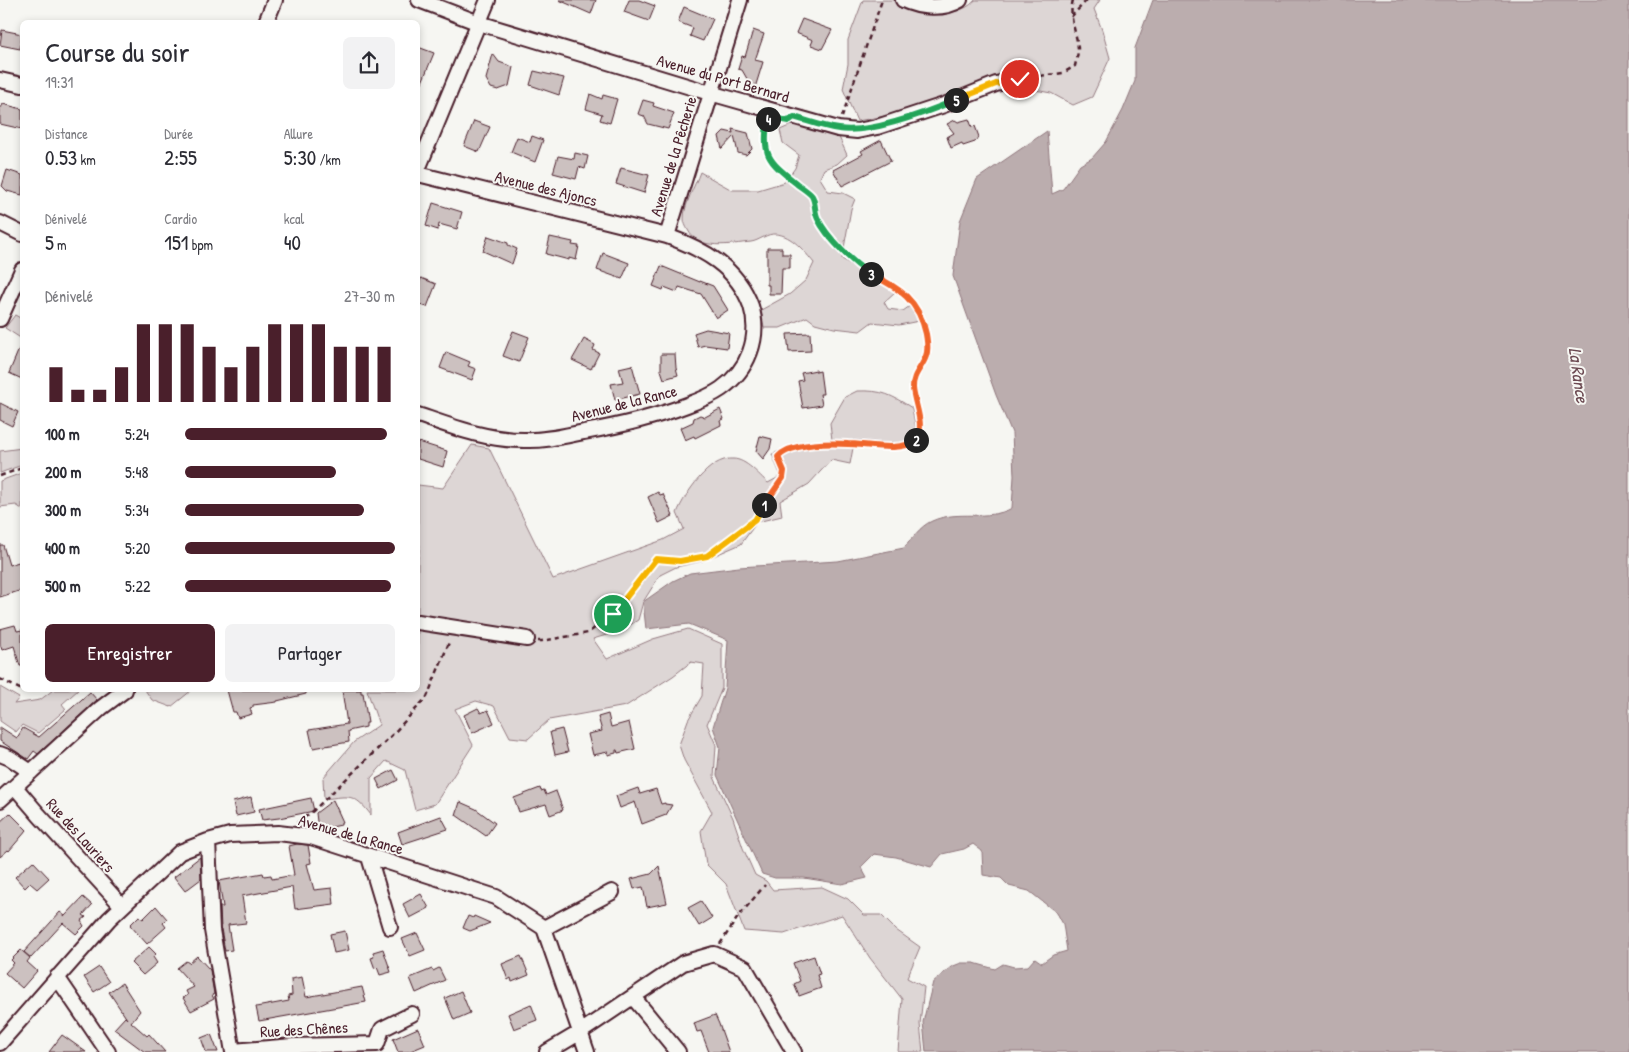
<!DOCTYPE html>
<html lang="fr">
<meta charset="utf-8">
<style>
body{margin:0;font-family:"Patrick Hand",sans-serif;background:#f2f2f3;color:#2b2b33;height:100vh;display:flex;flex-direction:column;font-size:19px;white-space:nowrap}
*{box-sizing:border-box;margin:0}
p{font-size:16px;color:#7c7c81}
.icon{flex:none;width:28px;height:28px;fill:none;stroke:currentColor;stroke-width:2;stroke-linecap:round;stroke-linejoin:round}
.map{position:relative;flex:1;overflow:hidden}
.sheet{position:absolute;left:20px;top:20px;width:400px;height:672px;display:flex;flex-direction:column;background:#fff;border-radius:8px;box-shadow:0 2px 8px #0003}
.sheet>*{flex:none}
.pin{position:absolute;display:grid;place-items:center;width:42px;height:42px;color:#fff;margin:-21px;border:2px solid #fff;border-radius:50%;box-shadow:0 1px 5px #0007}
.km{position:absolute;width:25px;height:25px;margin:-12px;border-radius:50%;background:#222;color:#fff;font-size:14px;line-height:25px;text-align:center}
.round{display:grid;place-items:center;flex:none;width:52px;height:52px;border-radius:8px;background:#f2f2f3}
.head{display:flex;align-items:center;justify-content:space-between;height:85px;padding:0 25px}
h1{font-size:28px;font-weight:600;line-height:38px}
.metrics{display:grid;grid-template-columns:repeat(3,1fr);gap:8px;height:85px;padding:5px 25px}
.metrics div{display:grid;align-content:center}
.metrics b{font-size:21px;font-weight:600}
.metrics small{font-size:14px;font-weight:400}
.metrics p{font-size:14px}
.chart{height:140px;padding:10px 25px}
.chart p{display:flex;justify-content:space-between}
.chart svg{width:100%;height:90px;margin-top:5px;stroke:#4a1f2b;stroke-width:6}
.primary-button{display:flex;gap:10px;margin-top:auto;padding:10px 25px}
.primary-button a{flex:1;height:58px;border-radius:8px;background:#4a1f2b;color:#fff;font-size:20px;font-weight:600;line-height:58px;text-align:center}
.primary-button a+a{background:#f2f2f3;color:#2b2b33}
ul{padding:0 25px;list-style:none;font-size:16px}
li{display:grid;grid-template-columns:80px 60px 1fr;align-items:center;height:38px}
li i{height:12px;border-radius:6px;background:#4a1f2b}
.map>svg:first-child{display:block}
.green{fill:#ddd6d5;stroke:#947a80}
.water{fill:#bbadae;stroke:#8e747a}
.building{fill:#ccc1c0;stroke:#4a1f2b}
.lines{fill:none;stroke-linecap:round;stroke-linejoin:round}
.minor-casing{stroke:#4a1f2b;stroke-width:18}
.path{stroke:#4a1f2b;stroke-width:2.5;stroke-dasharray:5 4;stroke-linecap:butt}
.minor{stroke:#f6f6f2;stroke-width:14}
.split-1-casing{stroke:#fff;stroke-width:10}
.split-2-casing{stroke:#fff;stroke-width:10}
.split-3-casing{stroke:#fff;stroke-width:10}
.split-4-casing{stroke:#fff;stroke-width:10}
.split-5-casing{stroke:#fff;stroke-width:10}
.split-6-casing{stroke:#fff;stroke-width:10}
.split-1{stroke:#f5b400;stroke-width:6}
.split-2{stroke:#f0652b;stroke-width:6}
.split-3{stroke:#f0652b;stroke-width:6}
.split-4{stroke:#22a559;stroke-width:6}
.split-5{stroke:#22a559;stroke-width:6}
.split-6{stroke:#f5b400;stroke-width:6}
.labels{text-anchor:middle;dominant-baseline:central;stroke-width:4;stroke-linejoin:round;paint-order:stroke}
.street-label{font-size:16px;fill:#4a1f2b;stroke:#f6f6f2}
.water-label{font-size:18px;font-style:italic;fill:#6c4a52;stroke:#f6f6f2}
</style>
<div class="map">
<svg width="1629" height="1052" viewBox="0 0 1629 1052">
<rect width="100%" height="100%" fill="#f6f6f2"/>
<filter id="ink" filterUnits="userSpaceOnUse"><feTurbulence type="fractalNoise" baseFrequency=".02" numOctaves="2"/><feDisplacementMap in="SourceGraphic" scale="10" xChannelSelector="R" yChannelSelector="G"/><feConvolveMatrix kernelMatrix="1 2 1 2 8 2 1 2 1" color-interpolation-filters="sRGB"/></filter>
<g filter="url(#ink)">
<path class="green" d="M863,0c10,0 22,0 32,0 9,1 17,8 25,11 14,6 46,2 55,-11h125l-6,9 8,21 8,28 -18,39 -19,8 -22,-12 -63,-12 -80,31 -51,9 -14,-32 5,-25v-24z
M796,123l43,14 8,18 -10,9 -13,5 -4,9 8,13 15,2 12,6 -4,10 -9,50 54,32 -12,11 4,7 15,2 7,-5 9,15 -20,4 -27,-3 -12,9 -26,-3 -19,-5 -8,-6 -27,11h-16l-3,-18 29,-16 16,-14 8,-17c-9,-11 -22,-28 -38,-29 -9,-1 -17,7 -25,8 -20,2 -53,9 -63,-12 -2,-3 -4,-8 -4,-11 0,-15 11,-33 16,-47l32,18h26l27,-8 10,-14 4,-13 -16,-12 -3,-13z
M15,315l7,4v20l-17,-11z
M857,391c26,-1 34,4 55,17l5,26 -9,8 -15,2 -40,-4v8l-3,16 -19,-4 -22,24 -29,17 2,15 -25,6 -16,22 -39,17 -26,6 -16,8 -17,27 -5,18 -18,11 -27,8 14,20 46,-20 35,-10 34,15v44l-15,36 9,21 -2,32 19,41 10,30 12,27 11,6 7,9 49,-3 26,12 16,16h17l15,15 24,17 -13,31 17,9 -4,37 3,28h-25l4,-53 -32,-41 -28,-43 -58,19 -40,-3 -18,-47 -20,-20 -5,-33 11,-19 -28,-52 -5,-15 9,-25 14,-24 2,-32 -13,-2 -18,14 -47,30 -77,14 -21,19 -18,-2 -16,-31 -18,-5 -21,8 18,36 -38,59 -20,6 -10,-40 -19,-9 -15,17v37c-17,-22 -21,-19 -47,-16l-1,-21 31,-36 25,-17 -12,-35h51v-130l2,-15h-2v-60l25,3 29,-43 17,3 64,131 110,-39 21,-11 -7,-16c8,-19 32,-56 56,-54 13,0 26,16 35,24l13,-7 -9,-22 31,-11 29,-3 -2,-17 15,-26z
M22,448v17l-22,8v-22z
M22,473v36l-6,-4 -16,2v-26z
M0,687l19,11 -5,6 26,-4 13,-10h25l-16,14 4,5 -28,24 -16,-8 -6,7 -16,-11z
M145,690h47l-21,17 -19,-7z"/>
<path class="water" d="M1153,0h476v1052h-703l-3,-30 10,-40 18,-15 10,-4h13l21,6 8,-5 11,3 14,-1 7,-8 7,5 11,-8 14,-4 -4,-27 -6,-11 -28,-22 -20,-5 -8,-8 -18,-3 -1,-24 -9,-7 -9,5 -22,5 -11,13 -35,-10 -22,-3 -13,13 6,11 -25,6 -38,-6h-29l-13,-4 -45,-99 3,-28 -7,-20 12,-39 3,-48 -39,-16 -43,5 -3,-27 30,-21 17,-8 49,-6 99,-6 66,-13c8,-9 16,-22 28,-27 26,-12 55,1 80,-13l2,-32 -2,-43 -16,-38 -43,-119 7,-55 17,-42 70,-48 5,63 11,-5 17,-24 12,-7 14,-16 17,-32 12,-29v-33z"/>
<path class="building" d="M559,0h37l-5,14z
M629,0h10l16,6 -6,15 -25,-9z
M684,7l29,12 -10,22 -13,-5 3,-8 -15,-6z
M802,19l30,11 -10,19 -11,-4 2,-5 -17,-7z
M2,30l20,4 -2,15 -20,-4z
M753,30l11,4 -9,26 8,2 -9,29 -12,-21 -4,-1 4,-13 3,1z
M418,47l16,6 -16,39z
M493,54l6,8 14,5 -4,19 -11,4 -7,-2 -5,-9z
M534,71l30,7 -5,17 -29,-10z
M590,94l12,5 1,-4 14,4 -7,24 -10,-3 2,-6 -16,-5z
M643,100l11,3 -1,3 21,7 -6,16 -20,-5 -4,-8 -6,-2z
M3,104l19,5v20l-22,-5v-16h1z
M969,119l3,8 3,-1 4,11 -4,5 -12,4 -1,-3 -11,5 -4,-11 7,-4 -7,-9 8,-4 3,2z
M474,121l16,6 -11,25 -15,-6z
M732,129l16,4 4,16 -6,6 -8,-2 -4,-17 -12,13 -3,-13 5,-5 9,2z
M532,136l11,4 -8,22 -24,-10 6,-15 13,5z
M881,140l10,21 -49,25 -9,-16 30,-16 -2,-3z
M575,153l13,3 -3,13 -6,-2 -3,12 -23,-6 5,-17 16,3z
M621,168l28,7 -5,18 -28,-9z
M7,170l15,5v20l-15,-4 -5,-5z
M433,203l29,9 -5,17 -18,-5 -1,6 -12,-4z
M488,236l20,7v2l9,4 -5,15 -29,-13z
M550,237l23,5 -1,3 7,1 -3,14 -7,-2v2l-23,-6z
M767,248h15v6h8v14h-8l-1,26h-12v-9h-2z
M603,253l26,10 -7,16 -25,-9z
M661,266l39,16v-1l13,5 15,24 -12,8 -15,-24 -22,-7 -2,5 -13,-5 -1,3 -10,-4z
M421,278l15,6 -9,23 -9,-3v-18z
M706,329l23,4 -2,15 -22,-3 -7,2 -4,-14z
M513,331l16,6 -10,25 -16,-6z
M810,333l1,18 -22,1 -2,-18z
M584,339l11,6 -2,5 6,3 -8,16 -19,-9z
M22,342v37l-13,-6z
M446,352l24,10 -2,4 8,3 -4,11 -32,-12z
M661,354h14l1,14 2,7 -14,4 -3,-9z
M632,365l8,29 -25,6 -4,-16 12,-2 -4,-14z
M816,370v2l4,-1 2,15 1,8h-3l2,11 -19,3 -5,-27 5,-1 -2,-7z
M0,403l18,9 -6,14 -12,-6z
M720,409l4,10 -4,2 1,4 -26,13 -1,-2 -9,4 -5,-12 13,-6 1,-4 6,-3 5,2z
M760,436l12,3 -2,10 -7,10 -7,-8z
M418,442l29,9 -4,16 -25,-8z
M658,492l2,3 3,-1 10,22 -14,7 -11,-26z
M0,545h3l6,20 13,-4v29l-22,7z
M15,625l2,6 5,-1v36h-2l-6,-20 -12,4 -2,-6v-15z
M227,690h79v4l-29,7v1l-24,3v2l-3,1 2,6 -14,4 -2,-6h-3z
M342,690h19v3h2l5,30h-2v4l-18,4 1,11 -36,6 -4,-18 38,-6z
M90,692l7,8 -59,54 -4,-3 -6,8 -28,-18v-14l17,11 6,-10 16,9z
M478,708l3,5 7,-3 6,13 -22,10 -8,-18z
M608,714l3,13 18,-5 6,27 -17,4 -1,-3h-1v3l-8,2v-3l-15,3 -5,-21 14,-3 -4,-14z
M562,729l6,23 -13,3 -5,-23z
M393,770l5,10 -17,9 -5,-10z
M540,788l1,3 3,-1 2,5 10,-4 7,19 -13,5 -4,-11 -27,8 -5,-14z
M638,788l2,6 16,-5 5,15 4,-1v1l7,1 -6,10 -24,9 -7,-22 -15,6 -4,-12z
M251,797l3,15 -18,4 -3,-14z
M311,798l3,13 -35,7 -17,2 -3,-11z
M333,800l10,22h-2v3l-23,5 -2,-17z
M460,802l16,7 19,14 -9,13 -30,-21z
M10,813l17,17 -18,21 -1,-1 -8,7v-35z
M441,816l7,13 -46,15 -4,-12z
M297,844l11,1 3,18 -4,1 7,26 18,-2 2,16 -39,5 -3,-22 -50,9 4,27 -18,2 4,25 -7,1 -4,-22 -1,-22h3l-4,-26 44,-8 1,3 7,-1 1,4 22,-4 -5,-29z
M200,857l1,22 -16,12 -11,-14z
M33,861l16,17 -12,11 -7,-6 -5,5 -10,-11z
M659,866l8,37 -20,4 -4,-20 -9,2 -3,-10 20,-5z
M421,894l8,14 -19,10 -7,-14z
M83,897l9,8 -9,10 3,2 -5,4 3,5 -8,8 -13,-11 -32,35 -7,-6 36,-40 5,4z
M701,901l11,17 -13,8 -11,-18z
M156,906l11,13 -4,4 3,4 -19,17 -17,-19 9,-9 4,3z
M468,916l5,2 1,-2 16,7 -20,8 -7,-3z
M345,931l4,19 -15,3 -4,-19z
M417,933l8,17 -15,6 -8,-17z
M149,947l7,7 -3,3 4,6 -14,12 -12,-12z
M383,949l8,23 -11,3 -3,-8 -2,2 -4,-11 3,-1 -1,-5z
M21,950l9,8 -3,4 10,9 -15,17 -17,-15 9,-10 -3,-3z
M197,956l13,14 4,24 -2,1 2,4 -23,12 -8,-13 5,-3 -2,-4 8,-4 -17,-19 9,-7 3,2z
M521,956l8,19 -17,7 -1,-4 -3,2 -6,-16z
M814,956l6,18 -3,1 4,13 -22,8 -5,-12 6,-3 -7,-18z
M99,967l10,15 -15,10 -10,-15z
M439,968l6,12 -29,13 -6,-15 22,-9 1,2z
M302,977l4,20 56,-10 4,15 -107,19 -3,-14 33,-6 -1,-5 4,-1 -1,-16z
M122,983l18,28 -9,11 16,14 2,-2 16,18h-20l-31,-23 11,-12 2,2 -18,-27z
M461,991l9,22 -16,7 -9,-22z
M531,1004l6,16 -23,9 -6,-15z
M715,1015l4,9 10,28h-20l-8,-21 -4,1 -3,-9z
M418,1028l7,17 -17,7h-10l-5,-13z
M211,1034l7,18h-12l-5,-14z
M62,1035l24,17h-37z"/>
<g class="lines">
<g class="minor-casing">
<path id="minor" d="M419,0l60,23 231,70 128,36 19,2 20,-4 67,-22 52,-21 23,-5
M903,0c17,8 41,10 57,0
M266,22l9,-22
M0,80l22,5
M418,169l70,-169
M418,174l249,62c36,13 70,31 84,70 10,32 -3,64 -30,83 -10,7 -23,12 -34,16 -34,13 -68,21 -103,27 -20,4 -40,9 -60,8 -38,0 -71,-13 -106,-25
M0,223l22,11
M667,236l73,-236
M0,319l22,-49
M418,622l109,17
M0,754l10,4 21,14
M15,787l24,28 83,91
M0,800l101,-92 24,-18
M208,841l4,89 21,122
M369,857l21,70
M544,928l68,-36
M57,977l51,75
M633,997l45,55
M0,1043l109,-124 71,-67 28,-11 22,-6 48,-2 33,4 185,60 48,31 43,124
M233,1051l60,-5 84,-2 5,-15 30,-15
M547,1052l32,-19 104,-70 31,-9 31,14 49,84"/>
</g>
<path class="path" d="M1071,17l16,-17
M1031,77l32,-4 12,-7c1,-5 3,-11 3,-17 -1,-17 -10,-31 -5,-49
M842,117l40,-117
M0,476l22,-8
M538,641h4l46,-8 25,-19 43,-55 24,2 27,-5 48,-36 28,-42 1,-7 -6,-14c15,-20 74,-12 96,-11 9,1 19,0 28,0 26,-5 16,-26 13,-46 -1,-7 -4,-15 -2,-22 2,-7 9,-13 12,-20 6,-11 2,-32 -4,-44 -19,-34 -49,-33 -73,-58 -8,-7 -27,-28 -31,-38 -3,-7 -1,-16 -5,-22 -4,-4 -11,-8 -15,-12 -26,-21 -36,-27 -30,-63
M0,679l22,11
M297,823l16,-12 79,-76 35,-38 23,-57
M720,944l18,-27 27,-32"/>
<use href="#minor" class="minor"/>
</g>
</g>
<g class="lines" filter="url(#ink)">
<g class="split-1-casing">
<path id="split-1" d="M613,614l43,-55 24,2 27,-5 48,-36 9,-15"/>
</g>
<g class="split-2-casing">
<path id="split-2" d="M764,505l19,-27 1,-7 -6,-14c5,-6 12,-8 20,-10 17,-4 33,-4 50,-3 18,0 53,9 68,-4"/>
</g>
<g class="split-3-casing">
<path id="split-3" d="M871,274c28,14 48,26 55,60 1,7 3,14 0,22 -4,12 -14,19 -13,32 1,16 13,38 3,52"/>
</g>
<g class="split-4-casing">
<path id="split-4" d="M768,119c-7,37 1,42 29,65 4,3 12,8 15,12 4,7 2,16 6,23 8,17 36,46 53,55"/>
</g>
<g class="split-5-casing">
<path id="split-5" d="M768,119v-2l21,4 5,-4c14,4 30,10 45,12 32,5 86,-16 117,-29"/>
</g>
<g class="split-6-casing">
<path id="split-6" d="M956,100l40,-16 24,-5"/>
</g>
<use href="#split-1" class="split-1"/>
<use href="#split-2" class="split-2"/>
<use href="#split-3" class="split-3"/>
<use href="#split-4" class="split-4"/>
<use href="#split-5" class="split-5"/>
<use href="#split-6" class="split-6"/>
</g>
<g class="labels">
<g class="street-label">
<text transform="translate(723 78) rotate(16)">Avenue du Port Bernard</text>
<text transform="translate(673 156) rotate(-73)">Avenue de la Pêcherie</text>
<text transform="translate(546 188) rotate(14)">Avenue des Ajoncs</text>
<text transform="translate(624 403) rotate(-14)">Avenue de la Rance</text>
<text transform="translate(351 834) rotate(16)">Avenue de la Rance</text>
<text transform="translate(81 835) rotate(48)">Rue des Lauriers</text>
<text transform="translate(304 1029) rotate(-3)">Rue des Chênes</text>
</g>
<g class="water-label">
<text transform="translate(1579 375) rotate(82)">La Rance</text>
</g>
</g>
</svg>
<div class="pin" style="left:613px;top:614px;background:#1e9e55"><svg class="icon" aria-label="arrive" viewBox="0 0 24 24"><path d="M6 21V4h12l-3 4 3 4H6"/></svg></div>
<div class="pin" style="left:1020px;top:79px;background:#d93025"><svg class="icon" aria-label="check" viewBox="0 0 24 24"><path d="M5 12l5 5 9-10"/></svg></div>
<b class="km" style="left:764px;top:505px">1</b>
<b class="km" style="left:916px;top:440px">2</b>
<b class="km" style="left:871px;top:274px">3</b>
<b class="km" style="left:768px;top:119px">4</b>
<b class="km" style="left:956px;top:100px">5</b>
<section class="sheet">
<div class="head"><div><h1>Course du soir</h1><p>19:31</p></div><a class="round"><svg class="icon" aria-label="share" viewBox="0 0 24 24"><path d="M12 15V3M7 8l5-5 5 5M5 13v7h14v-7"/></svg></a></div>
<div class="metrics">
<div><p>Distance</p><b>0.53<small> km</small></b></div>
<div><p>Durée</p><b>2:55</b></div>
<div><p>Allure</p><b>5:30<small> /km</small></b></div>
</div>
<div class="metrics">
<div><p>Dénivelé</p><b>5<small> m</small></b></div>
<div><p>Cardio</p><b>151<small> bpm</small></b></div>
<div><p>kcal</p><b>40</b></div>
</div>
<div class="chart"><p><span>Dénivelé</span>27–30 m</p>
<svg viewBox="0 0 160 44" preserveAspectRatio="none"><path d="M5 44V27M15 44V38M25 44V38M35 44V27M45 44V6M55 44V6M65 44V6M75 44V17M85 44V27M95 44V17M105 44V6M115 44V6M125 44V6M135 44V17M145 44V17M155 44V17"/></svg>
</div>
<ul>
<li><b>100 m</b>5:24<i style="width:96%"></i></li>
<li><b>200 m</b>5:48<i style="width:72%"></i></li>
<li><b>300 m</b>5:34<i style="width:85%"></i></li>
<li><b>400 m</b>5:20<i style="width:100%"></i></li>
<li><b>500 m</b>5:22<i style="width:98%"></i></li>
</ul>
<div class="primary-button"><a>Enregistrer</a><a>Partager</a></div>
</section>
</div>
